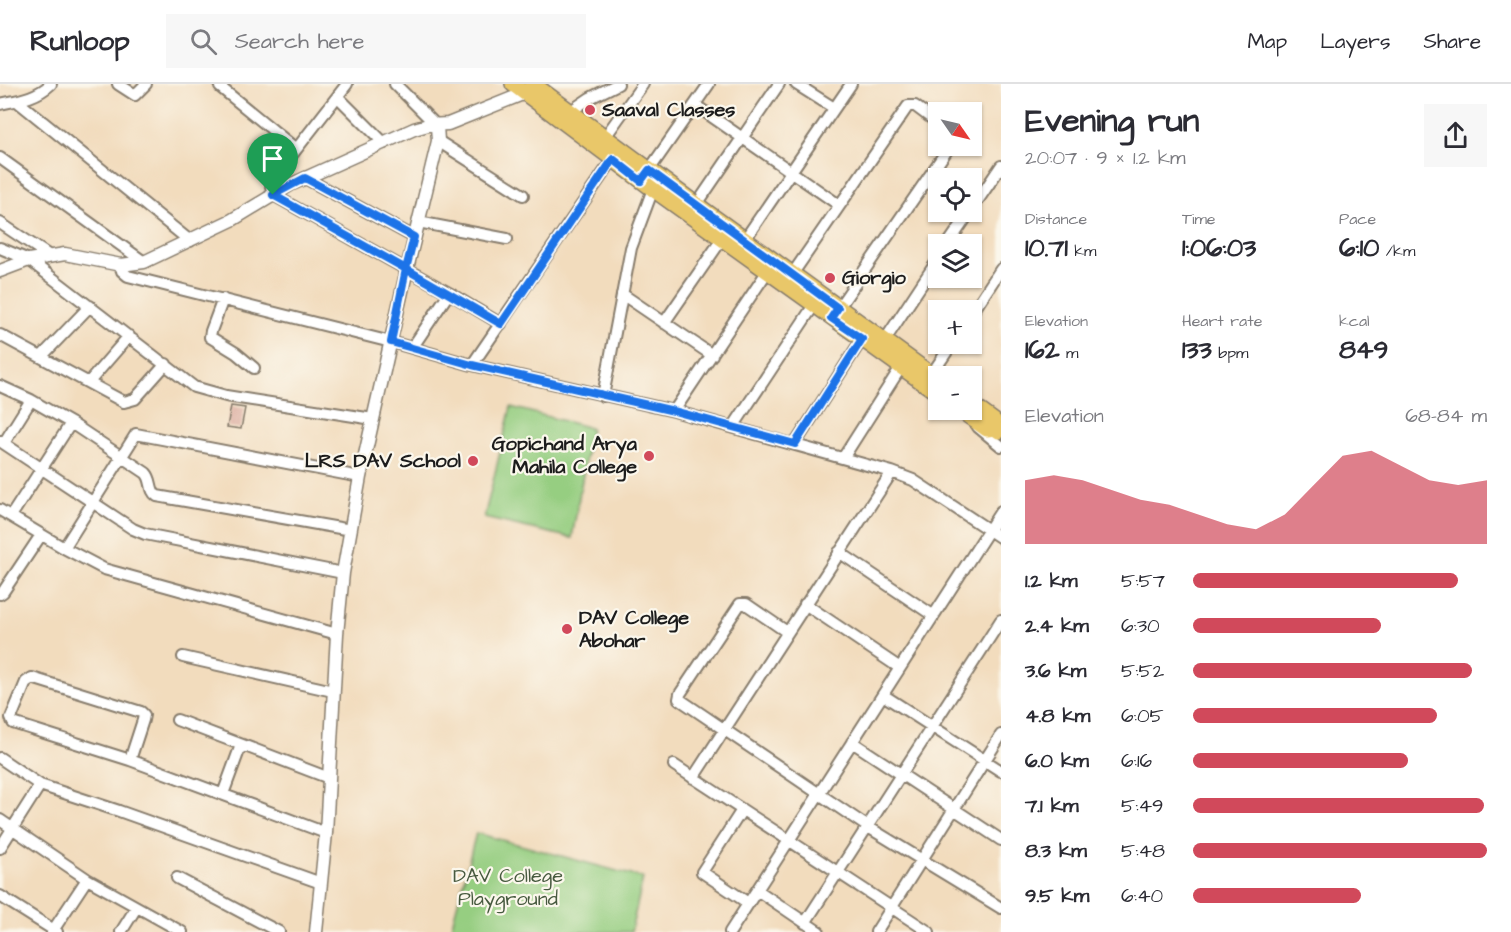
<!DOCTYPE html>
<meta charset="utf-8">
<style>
body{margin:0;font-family:"Architects Daughter",sans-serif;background:#f7f7f7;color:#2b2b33;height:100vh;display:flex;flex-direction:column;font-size:22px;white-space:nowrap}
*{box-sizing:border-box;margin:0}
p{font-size:20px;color:#7c7c81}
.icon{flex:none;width:33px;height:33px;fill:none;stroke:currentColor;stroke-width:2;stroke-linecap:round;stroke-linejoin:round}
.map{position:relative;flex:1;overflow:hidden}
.sheet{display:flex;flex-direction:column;background:#fff;width:510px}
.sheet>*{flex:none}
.needle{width:39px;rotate:124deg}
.buttons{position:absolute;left:928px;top:18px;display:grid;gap:12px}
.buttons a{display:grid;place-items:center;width:54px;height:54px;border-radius:0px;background:#fff;box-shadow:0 2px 4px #0004;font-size:30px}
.pin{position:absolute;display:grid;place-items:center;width:51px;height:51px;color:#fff;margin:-62px -26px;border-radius:50% 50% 50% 0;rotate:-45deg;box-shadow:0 0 6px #0007}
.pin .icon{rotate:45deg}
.round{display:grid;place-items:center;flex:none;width:63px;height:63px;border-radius:0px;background:#f7f7f7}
.overview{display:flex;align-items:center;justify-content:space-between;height:102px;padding:0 24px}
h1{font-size:33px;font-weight:700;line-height:45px}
.stats{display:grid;grid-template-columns:repeat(3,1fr);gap:9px;height:102px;padding:6px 24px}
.stats div{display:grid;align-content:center}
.stats b{font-size:26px;font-weight:700}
.stats small{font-size:16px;font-weight:400}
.stats p{font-size:16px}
.chart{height:168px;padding:12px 24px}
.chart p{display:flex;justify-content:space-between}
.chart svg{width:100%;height:108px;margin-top:6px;fill:#d1495b;opacity:.7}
ul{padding:0 24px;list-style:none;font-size:20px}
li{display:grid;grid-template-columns:96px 72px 1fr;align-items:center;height:45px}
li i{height:15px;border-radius:8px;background:#d1495b}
header{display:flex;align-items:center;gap:36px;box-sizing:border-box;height:84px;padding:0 30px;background:#fff;border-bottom:2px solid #e1e1e2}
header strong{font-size:28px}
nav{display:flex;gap:33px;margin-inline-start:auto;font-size:21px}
.search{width:420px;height:54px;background:#f7f7f7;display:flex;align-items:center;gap:15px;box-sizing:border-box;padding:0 21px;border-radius:0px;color:#7c7c81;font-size:22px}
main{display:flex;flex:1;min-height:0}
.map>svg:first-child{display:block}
.green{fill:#96ce81;stroke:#59754e;stroke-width:1.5}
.building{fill:#d29486}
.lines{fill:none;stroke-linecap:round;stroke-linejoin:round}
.minor-casing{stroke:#877c6c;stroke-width:14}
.tertiary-casing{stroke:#877c6c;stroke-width:15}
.primary-casing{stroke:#877c6c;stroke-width:18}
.minor{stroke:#fff;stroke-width:10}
.tertiary{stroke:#fff;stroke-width:12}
.primary{stroke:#e9c769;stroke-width:15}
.route-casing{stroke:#fff;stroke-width:12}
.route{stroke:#1a73e8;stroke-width:8}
.poi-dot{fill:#d1495b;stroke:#fbf7ec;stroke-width:2}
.labels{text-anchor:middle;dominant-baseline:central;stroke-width:4.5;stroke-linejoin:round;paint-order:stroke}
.poi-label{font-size:20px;font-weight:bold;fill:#1c1c1c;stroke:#fbf7ec;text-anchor:start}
.park-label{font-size:20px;fill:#475a3f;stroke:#fbf7ec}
</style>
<header>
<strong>Runloop</strong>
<div class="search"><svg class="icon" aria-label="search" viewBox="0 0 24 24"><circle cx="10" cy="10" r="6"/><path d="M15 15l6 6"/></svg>Search here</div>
<nav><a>Map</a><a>Layers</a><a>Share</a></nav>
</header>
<main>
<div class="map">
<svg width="1001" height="848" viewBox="0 0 1001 848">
<rect width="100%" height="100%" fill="#fbf7ec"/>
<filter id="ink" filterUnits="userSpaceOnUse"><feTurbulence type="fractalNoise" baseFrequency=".0167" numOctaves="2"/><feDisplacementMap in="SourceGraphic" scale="12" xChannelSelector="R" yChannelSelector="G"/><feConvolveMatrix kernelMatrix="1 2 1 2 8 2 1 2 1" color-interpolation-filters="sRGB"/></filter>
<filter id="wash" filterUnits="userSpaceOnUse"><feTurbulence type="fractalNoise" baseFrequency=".008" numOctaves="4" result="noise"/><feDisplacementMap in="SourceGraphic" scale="24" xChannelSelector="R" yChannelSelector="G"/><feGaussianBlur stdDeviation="1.35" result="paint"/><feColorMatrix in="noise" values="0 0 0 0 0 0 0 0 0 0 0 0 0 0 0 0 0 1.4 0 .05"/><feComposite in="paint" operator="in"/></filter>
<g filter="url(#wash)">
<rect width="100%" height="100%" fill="#f2dcbd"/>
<path class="green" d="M511,323l80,21 -19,110 -88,-20z
M476,749l167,45 -12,54h-181z"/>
<g id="blocks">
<path class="building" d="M231,322l14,2 -4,21 -14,-2z"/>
</g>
</g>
<g filter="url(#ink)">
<use href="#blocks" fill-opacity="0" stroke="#877c6c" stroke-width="1.5"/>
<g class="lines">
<g class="minor-casing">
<path id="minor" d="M118,0l17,11 11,-11
M347,0l-73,94c-3,6 -4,10 -1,17l176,98 -37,55
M395,0l42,42
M796,0l38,24
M220,3l76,62
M338,13l46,46
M17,17l173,140
M0,20c19,-4 36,-6 51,-20
M695,21l144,100
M565,31l25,-17 28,-14
M605,53l38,-53
M438,57l85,54
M0,74l144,104
M645,92l64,-92
M305,94l109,59
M972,125l29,-43
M693,126l86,-126
M418,138l89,17
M0,139l48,32
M948,160l22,-32
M741,161l110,-161
M0,164l29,12 165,127 32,9 147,23
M121,181l1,6 6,5 263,66 81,23 202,46 218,61 21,8 88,58
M789,195l119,-173h7l24,18
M449,209l52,31
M622,210l90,61
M223,215l-12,32 -1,6 26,16 18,15
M835,229l115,-167
M972,229l29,-44
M664,239l58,-84
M0,251l124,67 11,-3 31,-35
M885,256l54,-82
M42,272l48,-50
M472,281l141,-206
M929,294l23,-34
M89,298l40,-46
M0,302l31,14
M603,312l28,-148 22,-59
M674,327l93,-139
M733,343l81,-122
M978,343l23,19
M0,357l133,88 12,5 198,39
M4,359l27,-43 40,23 75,50c7,7 3,18 11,23l194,34
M795,360l67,-105
M843,374l58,-91
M0,426l64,38 40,21 233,65
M11,432l60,-93
M64,464l72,-114 224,43
M839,468l95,64
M0,510l3,-2 38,-57
M805,520l95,64
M787,548l-41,-28h-6l-60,90 -1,5 189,128 133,81
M183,573l150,34
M883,611l118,76
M177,636l152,58
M852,658l149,98
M0,674l40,27 79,26 202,72
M130,676l13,-40 1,-5 -3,-3 -109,-34 -6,4 -15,36 2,5 117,37 196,73
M674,681l255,167
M693,694l199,-306
M223,710l18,-49
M742,726l-40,62 46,31
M0,736l87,59 95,53
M0,764l40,-63
M177,794l102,54
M757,806l62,42
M0,812l57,36
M805,839l196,-303
M52,848l35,-53
M121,848l15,-24
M730,848l271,-421
M876,848l125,-197"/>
</g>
<g class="tertiary-casing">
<path id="tertiary" d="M0,187l29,-11 36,-6 56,11 23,-3 88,-42 58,-35 124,-56 14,-4 20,-1 77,-31
M316,848l10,-99 11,-199 6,-61 17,-96 47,-208 31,-128 -1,-15"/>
</g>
<g class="primary-casing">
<path id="primary" d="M513,0l140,105 286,205
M533,0l164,121 242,175
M972,321l22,16 1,7 4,3
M960,326l27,19 8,-1"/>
</g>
<use href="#minor" class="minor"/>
<use href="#tertiary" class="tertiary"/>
<use href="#primary" class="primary"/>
</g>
</g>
<g class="lines" filter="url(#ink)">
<g class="route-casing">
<path id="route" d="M273,111l133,74 -15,73 81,23 202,46 121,33 67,-105 -31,-21 7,-10 -189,-138 -8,11 -28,-22 -112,165 -95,-55 8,-32 -109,-59 -32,17"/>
</g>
<use href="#route" class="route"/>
</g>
<g class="poi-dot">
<circle cx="590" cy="26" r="6"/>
<circle cx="830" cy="194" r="6"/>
<circle cx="649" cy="372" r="6"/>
<circle cx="473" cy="377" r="6"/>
<circle cx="567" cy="545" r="6"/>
</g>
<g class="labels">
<g class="poi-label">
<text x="602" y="26">Saaval Classes</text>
<text x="842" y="194">Giorgio</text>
<text x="637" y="360" text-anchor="end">Gopichand Arya<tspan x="637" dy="23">Mahila College</tspan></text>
<text x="461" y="377" text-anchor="end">LRS DAV School</text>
<text x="579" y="534">DAV College<tspan x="579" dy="23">Abohar</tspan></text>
</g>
<g class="park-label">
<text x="508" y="792">DAV College<tspan x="508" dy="23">Playground</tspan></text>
</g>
</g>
</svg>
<div class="buttons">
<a><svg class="needle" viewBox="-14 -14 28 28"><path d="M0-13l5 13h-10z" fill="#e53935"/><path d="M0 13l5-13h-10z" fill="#7c7c81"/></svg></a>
<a><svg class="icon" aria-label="locate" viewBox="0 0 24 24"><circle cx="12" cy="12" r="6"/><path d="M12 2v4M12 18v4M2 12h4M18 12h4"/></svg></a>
<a><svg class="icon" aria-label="layers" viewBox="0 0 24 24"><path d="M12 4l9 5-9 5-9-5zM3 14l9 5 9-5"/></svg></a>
<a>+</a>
<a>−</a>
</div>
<div class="pin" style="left:273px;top:111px;background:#1e9e55"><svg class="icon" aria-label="arrive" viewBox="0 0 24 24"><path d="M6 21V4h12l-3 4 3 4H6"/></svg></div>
</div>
<section class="sheet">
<div class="overview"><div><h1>Evening run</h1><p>20:07 · 9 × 1.2 km</p></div><a class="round"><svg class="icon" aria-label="share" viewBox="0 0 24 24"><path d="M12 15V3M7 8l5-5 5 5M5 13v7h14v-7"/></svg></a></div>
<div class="stats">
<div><p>Distance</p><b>10.71<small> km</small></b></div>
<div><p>Time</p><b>1:06:03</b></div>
<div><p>Pace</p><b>6:10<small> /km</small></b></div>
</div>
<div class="stats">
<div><p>Elevation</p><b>162<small> m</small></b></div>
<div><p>Heart rate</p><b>133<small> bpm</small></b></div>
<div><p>kcal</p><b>849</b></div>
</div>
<div class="chart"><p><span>Elevation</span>68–84 m</p>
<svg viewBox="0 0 160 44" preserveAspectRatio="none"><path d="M0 44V18L10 16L20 18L30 22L40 26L50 28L60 32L70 36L80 38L90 32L100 20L110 8L120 6L130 12L140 18L150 20L160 18V44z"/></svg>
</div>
<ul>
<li><b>1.2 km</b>5:57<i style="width:90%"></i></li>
<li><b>2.4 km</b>6:30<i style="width:64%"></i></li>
<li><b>3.6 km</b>5:52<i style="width:95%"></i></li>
<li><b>4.8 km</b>6:05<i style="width:83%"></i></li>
<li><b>6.0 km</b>6:16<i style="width:73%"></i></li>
<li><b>7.1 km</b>5:49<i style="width:99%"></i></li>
<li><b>8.3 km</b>5:48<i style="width:100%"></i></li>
<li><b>9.5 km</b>6:40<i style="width:57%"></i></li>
</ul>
</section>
</main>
